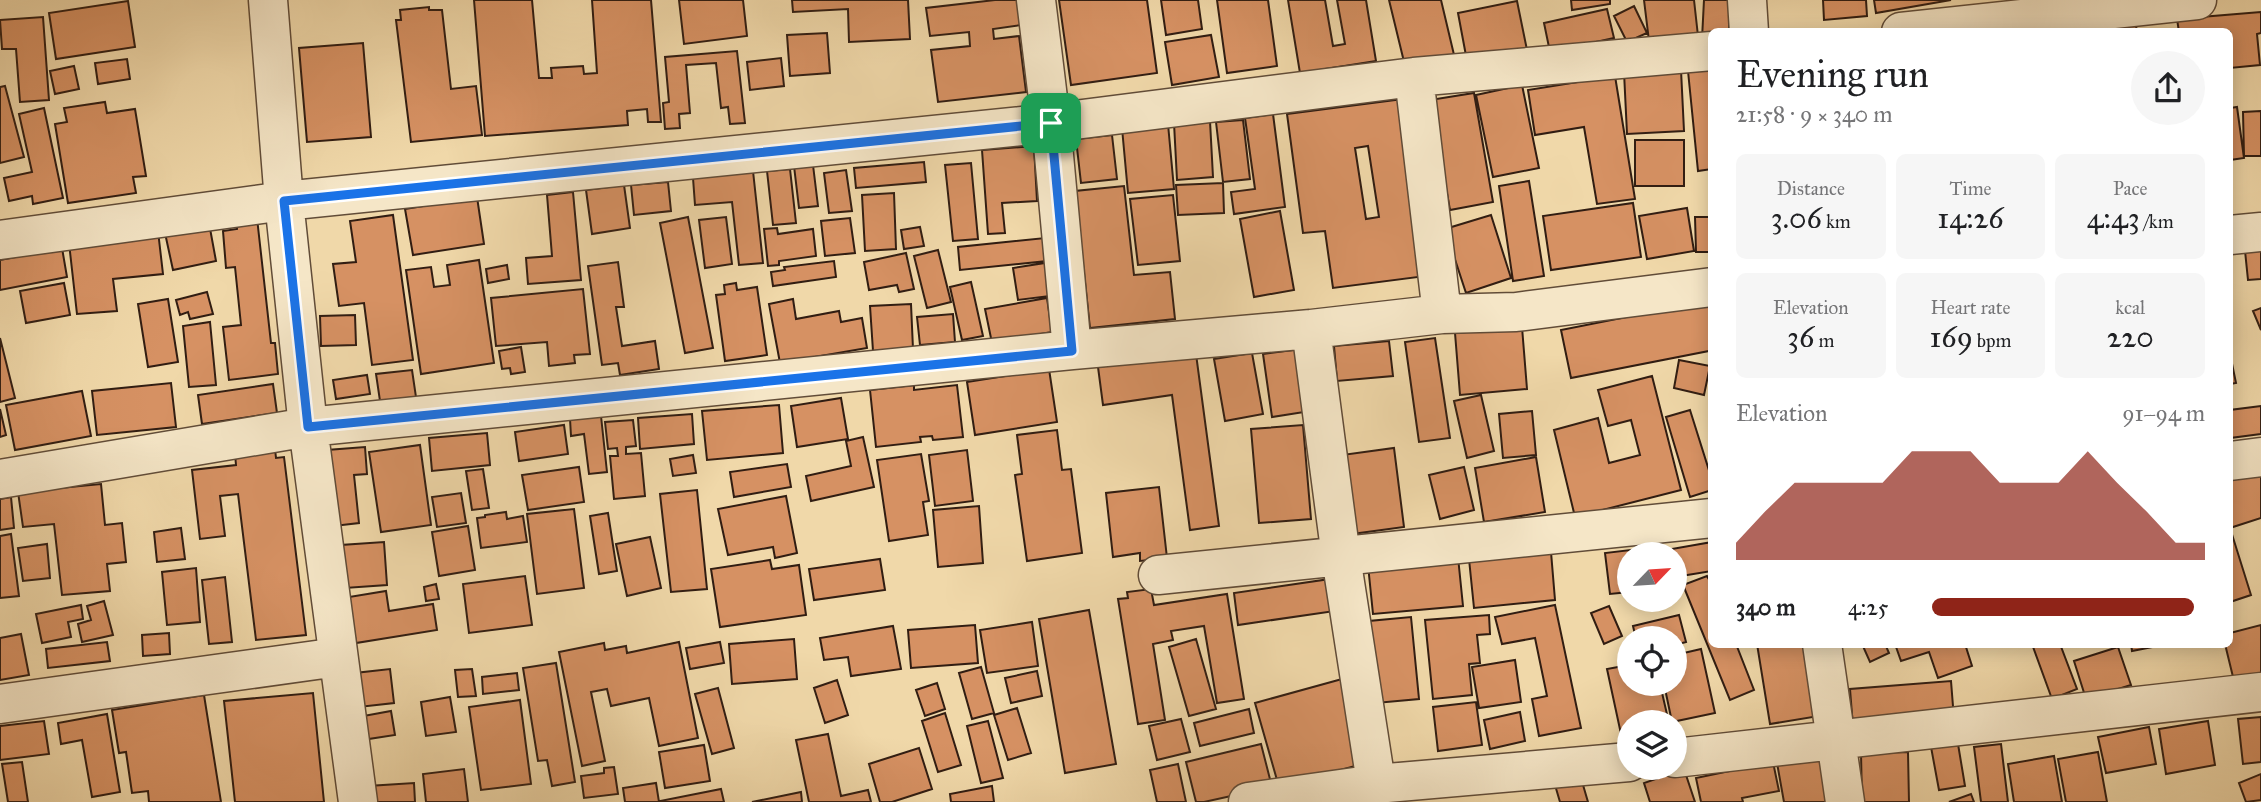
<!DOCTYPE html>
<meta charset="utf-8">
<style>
body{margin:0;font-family:"IM FELL Great Primer",serif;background:#f6f6f6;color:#202124;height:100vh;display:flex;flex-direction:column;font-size:26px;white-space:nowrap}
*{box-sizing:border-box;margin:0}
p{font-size:23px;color:#757577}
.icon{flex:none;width:38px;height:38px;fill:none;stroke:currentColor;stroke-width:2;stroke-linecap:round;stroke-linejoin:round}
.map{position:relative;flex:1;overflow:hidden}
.details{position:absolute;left:1708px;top:28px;width:525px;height:620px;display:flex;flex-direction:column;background:#fff;border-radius:10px;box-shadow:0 4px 18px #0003}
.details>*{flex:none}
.needle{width:46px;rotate:65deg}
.controls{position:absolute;left:1617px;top:542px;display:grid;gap:14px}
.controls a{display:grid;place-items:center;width:70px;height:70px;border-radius:50%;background:#fff;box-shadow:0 4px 18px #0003;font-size:35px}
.pin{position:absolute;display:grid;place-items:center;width:60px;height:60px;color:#fff;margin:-30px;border-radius:14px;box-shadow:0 4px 10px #0006}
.round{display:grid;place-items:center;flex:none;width:74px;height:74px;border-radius:37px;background:#f6f6f6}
.summary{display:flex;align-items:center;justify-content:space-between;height:119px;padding:0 28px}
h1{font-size:38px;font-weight:600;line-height:52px}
.metrics{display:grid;grid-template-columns:repeat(3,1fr);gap:10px;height:119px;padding:7px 28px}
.metrics div{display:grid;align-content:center;border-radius:10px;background:#f6f6f6;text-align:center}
.metrics b{font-size:30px;font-weight:600}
.metrics small{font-size:19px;font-weight:400}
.metrics p{font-size:19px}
.chart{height:196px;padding:14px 28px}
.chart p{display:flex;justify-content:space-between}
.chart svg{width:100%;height:126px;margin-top:7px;fill:#8f2418;opacity:.7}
ul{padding:0 28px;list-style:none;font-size:23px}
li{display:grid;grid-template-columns:112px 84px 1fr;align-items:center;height:52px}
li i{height:18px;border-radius:9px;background:#8f2418}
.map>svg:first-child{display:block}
.building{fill:#d69163;stroke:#311d12;stroke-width:2;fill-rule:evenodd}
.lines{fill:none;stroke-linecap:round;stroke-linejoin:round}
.street-casing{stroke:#614c38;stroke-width:41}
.street{stroke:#f5e6c7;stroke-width:38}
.route-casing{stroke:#fff;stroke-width:14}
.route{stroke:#1a73e8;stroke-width:9}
</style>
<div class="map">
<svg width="2261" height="802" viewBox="0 0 2261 802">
<rect width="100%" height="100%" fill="#f0d8a9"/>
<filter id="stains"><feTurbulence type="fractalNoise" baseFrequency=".00286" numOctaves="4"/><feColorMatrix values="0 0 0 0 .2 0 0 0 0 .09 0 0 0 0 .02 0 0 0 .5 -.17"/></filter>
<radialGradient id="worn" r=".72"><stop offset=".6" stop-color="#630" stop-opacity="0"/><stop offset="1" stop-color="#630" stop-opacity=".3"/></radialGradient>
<path class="building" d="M474,0h58l7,78h13l-1,-10 32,-2 1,8 13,-1 -5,-73h59l10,122h-13l-1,-13 -20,2 1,14 -143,11z
M679,0h64l4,36 -63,8z
M792,0h116l2,39 -61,3 -1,-33 -55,3z
M995,0h23l3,25 -28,4 1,10 25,-3 7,56 -88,10 -7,-52 39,-4 -1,-14 -39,4 -4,-28z
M1059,0h88l10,73 -86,12z
M1161,0h37l4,29 -36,6z
M1217,0h51l9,66 -50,7z
M1288,0h37l8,46 12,-2 -8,-44h29l10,61 -76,12z
M1389,0h52l14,59 -49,11z
M1571,0h39v4l-38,6z
M1644,0h50l4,36 -49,5z
M1704,0h26l-1,32h-17v7h-10z
M1823,0h43l1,16 -43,4z
M1874,0h77l-75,13z
M128,1l7,46 -79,12 -7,-46z
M1517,1l10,49 -60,11 -9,-48z
M1634,6l13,27 -20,9 -13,-26z
M429,7v3h13l9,79 25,-3 6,49 -71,7 -15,-122h5l-1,-10z
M1607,9l7,29 -64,14 -6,-29z
M2261,12v21l-4,1 3,31 -30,3v-36h-51l-2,-13z
M43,17l6,83 -29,2 -4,-53h-14l-2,-29z
M2135,20l2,12h-63z
M827,33l3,40 -40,3 -3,-41z
M1211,35l8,42 -47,8 -7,-43z
M363,43l8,94 -64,5 -8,-94z
M737,51l8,72 -15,1 -2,-17 -7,1 -5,-45 -30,2 4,48 -11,1 1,14 -15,1 -2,-26 6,-1 -4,-45z
M781,58l3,28 -34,4 -3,-28z
M127,59l3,20 -32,5 -3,-21z
M74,66l5,23 -24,5 -5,-23z
M1712,69v100l-14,2 -10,-100z
M1681,70l3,61 -57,3 -3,-62z
M1615,76l20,123 -38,5 -13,-77 -49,8 -7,-45z
M1522,85l17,83 -46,9 -17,-82z
M5,86l19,71 -24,6v-76z
M1474,93l19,109 -43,8 -20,-110z
M1403,99l23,177 -93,12 -8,-57 -22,2 -16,-119zM1368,146l11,71 -13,2 -11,-71z
M105,102l2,11 28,-4 11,67 -13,1 3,16 -68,10 -13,-79 12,-2 -3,-14z
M2237,107l7,51 -14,2v-52z
M44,108l19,90 -30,6 -1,-8 -23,5 -5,-23 28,-6 -13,-58z
M2261,111v45h-17l-1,-44z
M1273,114l12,93 -51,7 -3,-22 24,-3 -10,-71z
M1243,120l7,59 -27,3 -7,-60z
M1210,121l3,56 -36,3 -3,-57z
M1168,124l6,65 -46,4 -6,-65z
M1112,135l5,44 -36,4 -5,-44z
M1635,140h49v46h-49z
M1034,146l3,55 -35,2 3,30 -17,1 -6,-84z
M924,162l2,20 -70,6 -2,-20z
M971,163l7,76 -25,2 -8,-76z
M813,165l5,41 -19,2 -5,-42z
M790,169l6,54 -23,2 -6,-54z
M846,170l6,41 -23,2 -5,-40z
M753,171l10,92 -24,2 -7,-63 -37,3 -2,-27z
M1529,181l15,95 -31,5 -14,-95z
M668,182l3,29 -37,4 -3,-30z
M1223,183l1,30 -46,2 -2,-30z
M624,185l6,43 -38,6 -6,-44z
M1124,186l10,89 36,-3 5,47 -85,9 -15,-137z
M573,192l8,88 -53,4 -2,-26 26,-2 -5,-61z
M894,193l2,56 -31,2 -3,-56z
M1173,195l7,66 -42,4 -8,-66z
M477,197l7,47 -71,11 -8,-46z
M1633,203l8,54 -90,13 -8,-54z
M1687,208l7,43 -47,8 -8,-43z
M1280,211l14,79 -40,7 -14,-78z
M393,215l20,145 -41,5 -8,-62 -25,3 -6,-42 23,-2 -6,-41z
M1491,215l20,63 -45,15 -21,-64z
M688,217l25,131 -28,5 -25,-130z
M726,217l6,47 -27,4 -6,-48z
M1695,217h17v35h-16z
M257,218l14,125h4l3,31 -49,6 -6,-53 18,-2 -6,-58 -9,1 -3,-37 14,-2 -1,-9z
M850,218l5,35 -30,3 -4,-35z
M209,223l7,38 -43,9 -8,-37z
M920,227l4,19 -20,3 -3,-19z
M777,228l1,6 35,-5 3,27 -37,5v4l-11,1 -4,-37z
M158,231l5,43 -50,5 4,32 -40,3 -8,-71z
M1045,238l2,23 -87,9 -2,-23z
M2261,240v39l-13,1 -4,-39z
M62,248l5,29 -67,13v-30z
M938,250l13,52 -24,6 -13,-52z
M906,253l8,36 -15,3 -2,-7 -28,5 -5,-28z
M479,260l15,103 -73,11 -15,-104 25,-3 3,20 16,-2 -3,-20z
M834,261l2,16 -63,9 -2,-14 14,-2 -1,-3z
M618,262l6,45h-8l6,39 33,-5 4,28 -39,6 -2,-12 -16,2 -14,-99z
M1045,263l5,33 -32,4 -5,-32z
M507,265l2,14 -21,4 -2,-14z
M971,282l12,54 -21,4 -12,-53z
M64,283l6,32 -44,8 -6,-32z
M736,283l1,7 20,-3 10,68 -42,6 -9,-66 9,-1 -1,-9z
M583,289l7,65 -16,1 1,8 -26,3 -2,-24 -51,4 -5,-48z
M207,292l6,22 -23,5 -2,-7 -8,3 -4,-15z
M1047,298l5,34 -60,11 -7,-34z
M168,299l10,63 -30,5 -10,-63z
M793,299l3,20 43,-8 2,11 21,-4 5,30 -87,15 -11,-59z
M1712,300v64l-3,-13 -138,27 -10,-48z
M911,304l2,45 -40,2 -3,-45z
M2261,308v22l-8,-19z
M953,314l2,28 -35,3 -3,-28z
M355,315l1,30 -35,1 -1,-30z
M210,322l6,63 -27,2 -6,-61z
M1522,327l5,62 -67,6 -5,-62z
M0,338l15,60 -15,4z
M1435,338l15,100 -31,4 -14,-100z
M1389,341l4,35 -56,5 -3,-35z
M521,347l4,25 -14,2 -1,-6 -8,1 -3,-18z
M1309,348l8,62 -45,7 -9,-63z
M1252,353l11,61 -38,7 -11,-62z
M1196,354l23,172 -29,4 -18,-135 -69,10 -5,-38z
M2230,354l6,29 -6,1z
M1679,360l31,6 -6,29 -30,-7z
M1049,369l8,53 -82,13 -8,-53z
M412,370l4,27 -36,4 -4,-27z
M367,375l3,19 -34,5 -3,-19z
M1652,376l29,114 -106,27 -21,-87 44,-12 11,45 31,-8 -9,-35 -23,6 -10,-36z
M171,383l5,44 -79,8 -5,-44z
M273,384l4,29 -75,11 -4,-29z
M914,385v5l43,-5 6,52 -30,3 -1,-4 -12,1 1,5 -45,5 -6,-57z
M82,391l9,45 -76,14 -9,-45z
M1481,395l13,56 -27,7 -13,-57z
M841,398l7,41 -51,8 -6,-41z
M779,405l4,48 -76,7 -5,-49z
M2261,406v28l-31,4v-28z
M0,409l6,26 -6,2z
M1690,410l22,70v10l-22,7 -24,-80z
M1532,411l4,44 -33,3 -4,-44z
M692,414l2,30 -54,5 -2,-31z
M601,416l6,56 -18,2 -5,-40 -13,2 -1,-17z
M633,420l3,26 -10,1v7l15,-1 4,43 -31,3 -4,-43h8l-1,-8 -9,1 -3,-27z
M564,425l4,29 -49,7 -4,-29z
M1303,425l8,94 -52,4 -8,-94z
M1057,430l5,40 9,-1 11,84 -55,8 -12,-86 7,-1 -5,-39z
M487,433l3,32 -58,6 -3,-33z
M863,437l11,50 -63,14 -5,-25 45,-10 -5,-25z
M420,445l11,80 -50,7 -12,-80z
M365,447l2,27 -13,1 5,48 -25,3 -7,-76z
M1394,448l10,79 -52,7 -10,-79z
M275,449l1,9 8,-1 22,178 -50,5 -18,-146 -18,2 5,40 -25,3 -8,-69 44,-5 -1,-11z
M967,450l6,51 -38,5 -6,-51z
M921,454l8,47 -6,1 5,33 -39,6 -12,-81z
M693,455l3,18 -23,3 -3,-17z
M1536,457l9,55 -61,10 -9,-54z
M787,464l4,23 -57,10 -4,-25z
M579,467l5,35 -56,8 -6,-35z
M1464,467l10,43 -34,9 -11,-44z
M483,469l6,39 -17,2 -6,-39z
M2261,469v49l-31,10 21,67 -21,7v-123z
M101,484l4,41 17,-2 4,39 -19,2 3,27 -48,4 -8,-71 -31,3 -5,-35z
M1159,487l8,71 -27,3v-8l-27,4 -7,-64z
M697,490l10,99 -36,3 -11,-98z
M461,493l5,30 -29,4 -5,-30z
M786,496l11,57 -22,5 -2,-11 -45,8 -10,-46z
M11,497l3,31 -14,2v-31z
M979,506l4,57 -45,4 -5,-57z
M574,509l10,79 -47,6 -10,-80z
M506,512l1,7 16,-3 4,26 -46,6 -4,-30 8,-1v-2z
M608,513l9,58 -18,3 -9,-58z
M468,526l7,44 -36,6 -7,-44z
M181,528l4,31 -28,3 -3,-30z
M11,534l8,62 -19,2v-62z
M650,537l11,51 -34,8 -11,-52z
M384,542l3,43 -42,3 -4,-43z
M1712,542v29l-37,6v-22h-8l-1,-5z
M47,544l3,34 -27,3 -5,-33z
M1664,546l1,9h-36v37l-19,2 -5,-41z
M1551,552l4,48 -81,8 -5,-49z
M1458,557l5,49 -90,8 -5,-49z
M880,559l5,31 -71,10 -5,-31z
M770,560l2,9 27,-4 7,50 -86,12 -9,-58z
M196,568l4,54 -33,3 -5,-53z
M525,576l7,49 -63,8 -6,-49z
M1707,576l5,9v59h24l18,46 -24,10 -47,-115z
M225,577l7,65 -23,2 -7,-64z
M1330,579l5,32 -97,14 -4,-32z
M436,584l3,15 -13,2 -2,-14z
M1151,589l3,16 73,-11 17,105 -27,4 -13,-77 -33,5 2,9 -20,4 12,76 -27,4 -20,-125 10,-1 -1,-6z
M386,591l3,20 44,-7 4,26 -81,13 -7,-46z
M104,601l9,34 -31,7 -4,-18 13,-4 -4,-14z
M81,605l2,14 -15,3 3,15 -29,6 -6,-29z
M1555,605l26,123 -42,8 -7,-37 15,-3 -12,-58 -33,6 -7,-27z
M1609,606l13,30 -18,8 -13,-31z
M1089,610l27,154 -51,9 -26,-154z
M1489,615l1,19 -13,1 3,28 -11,1 3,31 -39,4 -8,-79z
M1679,615l7,27 -11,3v-6h-39l-3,-13z
M1411,617l8,82 -43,4 -7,-82z
M1032,622l6,44 -51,7 -7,-43z
M975,625l3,38 -67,5 -3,-38z
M2261,625v50l-27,6 -9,-37h5v-11z
M893,626l8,43 -50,7 -3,-19 -24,3 -4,-22z
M169,633l1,21 -27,2 -1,-21z
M21,634l8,41 -29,5v-42z
M794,639l3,40 -65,5 -3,-40z
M1196,639l20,70 -27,7 -20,-69z
M107,642l3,19 -62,7 -2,-19z
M679,642l19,96 -39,8 -10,-48 -38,8 -4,-17 -16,3 14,69 -23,5 -23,-114 45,-9 1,7 21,-4 1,7z
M720,642l4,21 -34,6 -4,-21z
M1757,644h50l12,72 -49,8z
M1862,644h23l4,9 -19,9z
M1895,644h70l7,22 -34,12 -9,-26 -28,9z
M2032,644h28l17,45 -25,10z
M2131,644h32v1l-31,6z
M2118,647l13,38 -45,14 -12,-38z
M1701,649l14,64 -43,9 -8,-38h11v-29z
M1515,660l6,42 -42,6 -7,-41z
M556,663l19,119 -23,4 -5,-26 -9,1 -15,-93z
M1629,665v19h31l9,39h-40v9l-8,2 -14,-65z
M981,667l13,46 -22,6 -13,-46z
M390,669l4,34 -35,4 -4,-34z
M472,669l4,27 -18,1 -3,-27z
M1037,671l5,25 -31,7 -6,-25z
M517,673l2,17 -36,4 -1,-17z
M1342,679l24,84 -87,24 -24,-84z
M837,680l11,35 -23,8 -11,-35z
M1951,681l3,38 -101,8 -3,-38z
M937,683l8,26 -20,7 -9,-26z
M718,688l16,60 -22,6 -17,-60z
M313,693l11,109h-89l-11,-101z
M204,695l17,107h-72l-1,-11 -16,2 -6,-41 -7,1 -7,-43z
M450,697l6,35 -30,4 -5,-34z
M520,700l11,84 -50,6 -12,-83z
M1476,702l6,43 -44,6 -5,-44z
M1017,708l14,45 -23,7 -14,-45z
M1249,709l5,24 -54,13 -6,-23z
M391,711l4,24 -33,5 -4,-23z
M1520,712l5,29 -35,8 -6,-29z
M945,713l16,52 -23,7 -16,-51z
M107,714l13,78 -28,5 -10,-57 -21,4 -3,-21z
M2261,717v45l-18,2 -5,-45z
M1181,719l9,33 -33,8 -8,-34z
M44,721l5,33 -49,6v-34z
M988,721l15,57 -22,5 -14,-57z
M2208,721l7,44 -49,9 -7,-45z
M2149,727l7,37 -50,9 -8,-36z
M828,734l13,62 27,-6 3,12h-62l-13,-62z
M1261,744l11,43 -68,15h-8l-10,-40z
M1958,744l7,42 -26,4 -8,-43z
M2001,744l7,58h-27l-7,-55z
M704,745l6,36 -45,7 -6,-36z
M919,748l13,41 -40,13h-12l-11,-38z
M1908,752l1,50h-47l-1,-49z
M2098,752l9,50h-41l-8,-43z
M1823,754l8,48h-47l-7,-39z
M2054,756l8,46h-48l-6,-38z
M22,762l6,40h-20l-6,-38z
M1773,762l6,29 -37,7 1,4h-42l-5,-24z
M1178,764l8,38h-29l-7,-32z
M614,767l4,27 -34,4 -3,-22 23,-3v-5z
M464,769l4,33h-42l-3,-28z
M1684,769l11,33h-45l-6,-19z
M2261,774v26l-15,2 -7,-19z
M1581,778l7,24h-28l-5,-17z
M414,783l1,19h-46l-1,-16z
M656,783l3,19h-34l-2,-14z
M992,786l2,16h-43l-1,-8z
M721,789l3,13h-64v-1z
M801,792l1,10h-50z
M1971,794l3,8h-25z"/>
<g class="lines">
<g class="street-casing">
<path id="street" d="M268,0l16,201 24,226 50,375
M1036,0l15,123 21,227
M1747,0l2,32
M1901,32l296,-32
M1414,77l28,237
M2230,235l31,-3
M0,240l284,-39 767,-78 363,-46 298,-26
M1311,329l30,228 38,245
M2230,461l31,-4
M0,479l308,-52 764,-77 239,-21 131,-15 74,-2 196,-25
M1158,575l554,-57
M1822,644l23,158
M0,704l338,-47
M1675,758l586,-66
M1248,802l128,-18 253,-22"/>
</g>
<use href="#street" class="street"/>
</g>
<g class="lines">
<g class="route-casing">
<path id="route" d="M1051,123l21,228 -764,76 -24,-226z"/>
</g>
<use href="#route" class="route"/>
</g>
<rect width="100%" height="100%" filter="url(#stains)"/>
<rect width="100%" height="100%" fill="url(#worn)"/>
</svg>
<div class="controls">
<a><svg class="needle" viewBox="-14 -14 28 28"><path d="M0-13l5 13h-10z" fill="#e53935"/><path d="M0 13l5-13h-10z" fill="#757577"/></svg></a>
<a><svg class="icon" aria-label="locate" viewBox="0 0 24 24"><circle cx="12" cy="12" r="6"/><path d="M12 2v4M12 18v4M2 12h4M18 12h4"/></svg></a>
<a><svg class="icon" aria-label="layers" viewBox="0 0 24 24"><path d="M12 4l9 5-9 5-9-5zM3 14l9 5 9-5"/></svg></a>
</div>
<div class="pin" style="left:1051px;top:123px;background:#1e9e55"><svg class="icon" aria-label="arrive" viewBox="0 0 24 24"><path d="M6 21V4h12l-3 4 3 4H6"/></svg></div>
<section class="details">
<div class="summary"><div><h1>Evening run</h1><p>21:58 · 9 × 340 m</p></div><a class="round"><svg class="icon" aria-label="share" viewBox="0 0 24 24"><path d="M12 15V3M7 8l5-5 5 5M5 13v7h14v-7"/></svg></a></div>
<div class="metrics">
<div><p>Distance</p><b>3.06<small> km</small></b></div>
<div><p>Time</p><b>14:26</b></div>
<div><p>Pace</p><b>4:43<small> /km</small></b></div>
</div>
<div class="metrics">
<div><p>Elevation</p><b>36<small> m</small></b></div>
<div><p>Heart rate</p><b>169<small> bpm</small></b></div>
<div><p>kcal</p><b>220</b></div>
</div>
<div class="chart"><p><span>Elevation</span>91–94 m</p>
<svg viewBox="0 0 160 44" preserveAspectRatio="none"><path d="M0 44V38L10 27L20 17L30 17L40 17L50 17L60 6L70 6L80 6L90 17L100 17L110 17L120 6L130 17L140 27L150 38L160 38V44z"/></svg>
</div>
<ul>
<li><b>340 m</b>4:25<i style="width:96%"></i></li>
</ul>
</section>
</div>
